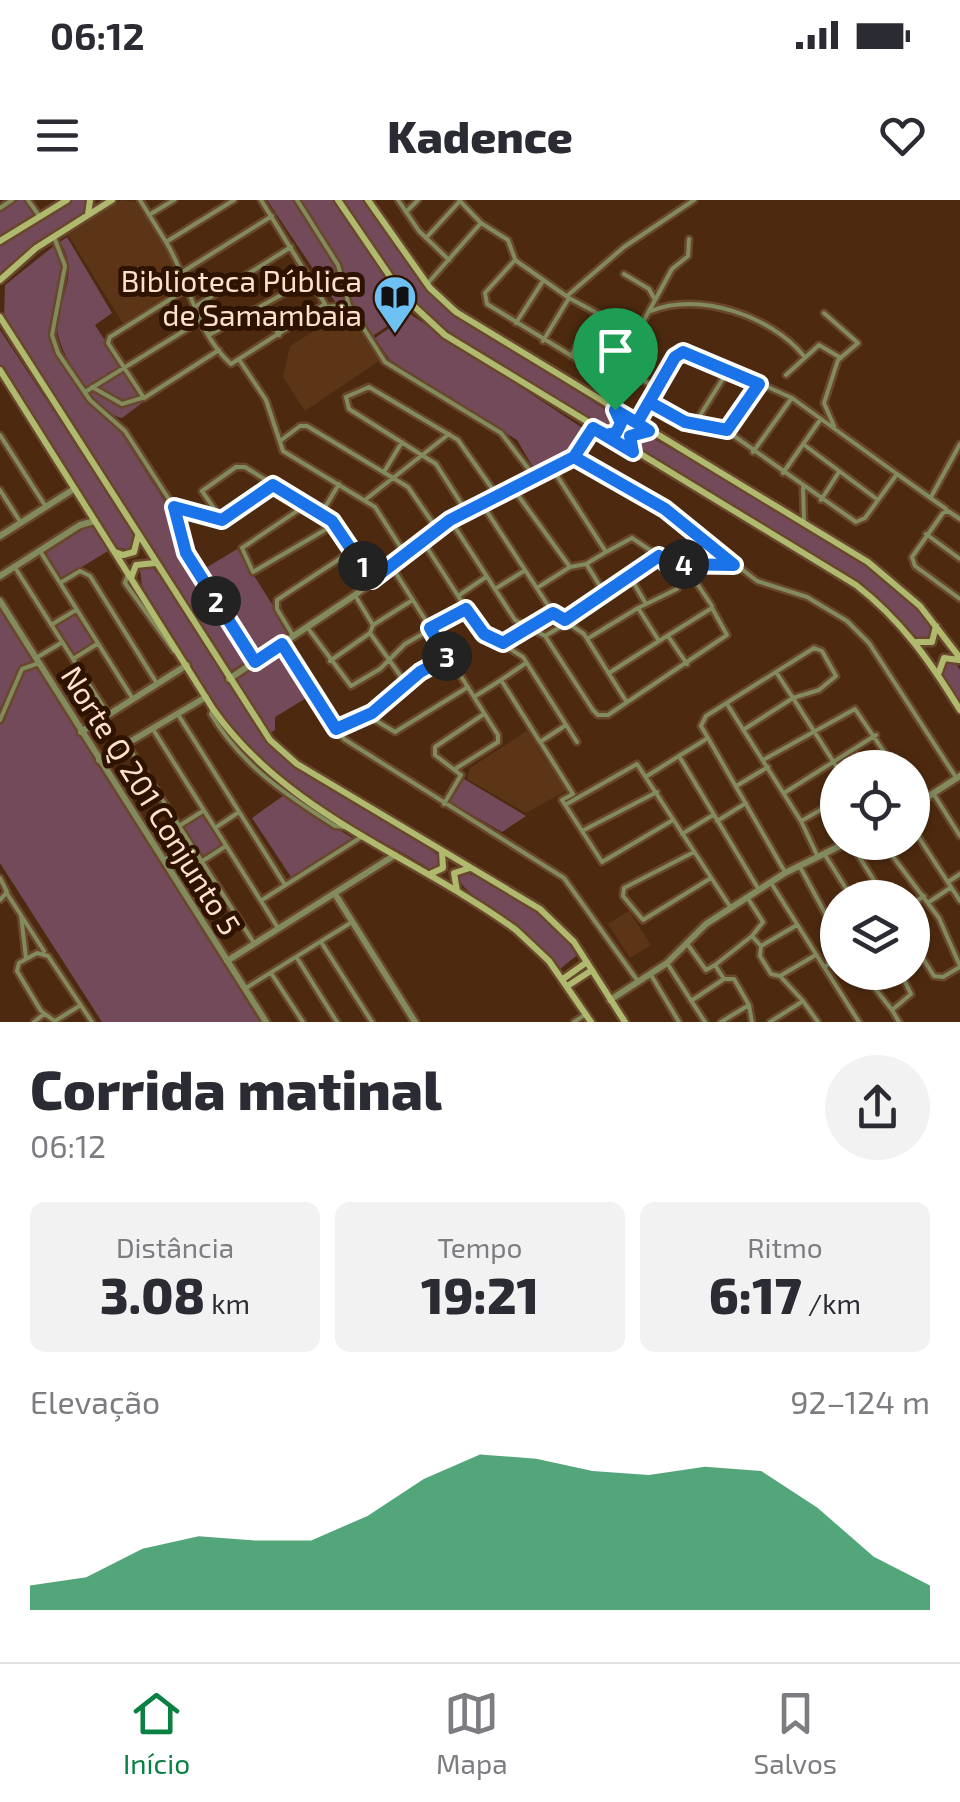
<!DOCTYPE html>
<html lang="pt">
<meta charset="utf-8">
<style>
body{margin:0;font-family:"Exo 2",sans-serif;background:#f2f2f3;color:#2b2b33;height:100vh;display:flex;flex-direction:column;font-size:38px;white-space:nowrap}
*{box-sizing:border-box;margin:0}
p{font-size:32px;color:#7c7c81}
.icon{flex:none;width:55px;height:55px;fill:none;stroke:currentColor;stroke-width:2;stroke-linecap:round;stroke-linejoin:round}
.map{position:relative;height:822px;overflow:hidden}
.side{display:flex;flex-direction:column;background:#fff;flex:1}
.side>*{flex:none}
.controls{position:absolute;left:820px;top:550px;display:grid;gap:20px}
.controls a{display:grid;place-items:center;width:110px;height:110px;border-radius:50%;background:#fff;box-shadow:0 2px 8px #0004;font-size:50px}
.pin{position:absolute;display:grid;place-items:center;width:85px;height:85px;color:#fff;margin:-102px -42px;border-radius:50% 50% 50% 0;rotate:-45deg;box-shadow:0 0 10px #0007}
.pin .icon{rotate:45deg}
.km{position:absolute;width:50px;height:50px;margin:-25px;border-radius:50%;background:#222;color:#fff;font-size:28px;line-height:50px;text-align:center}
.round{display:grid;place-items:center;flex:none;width:105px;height:105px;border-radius:52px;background:#f2f2f3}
.overview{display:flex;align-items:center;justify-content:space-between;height:170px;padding:0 30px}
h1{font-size:55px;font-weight:800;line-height:75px}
.stats{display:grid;grid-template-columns:repeat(3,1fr);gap:15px;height:170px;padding:10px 30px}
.stats div{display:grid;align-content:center;border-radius:15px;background:#f2f2f3;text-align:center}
.stats b{font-size:50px;font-weight:800}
.stats small{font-size:28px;font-weight:400}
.stats p{font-size:28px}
.chart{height:280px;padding:20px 30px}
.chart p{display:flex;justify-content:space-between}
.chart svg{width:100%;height:180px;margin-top:10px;fill:#0b8043;opacity:.7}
.status{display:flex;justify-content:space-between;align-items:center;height:70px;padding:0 50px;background:#fff;direction:ltr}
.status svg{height:28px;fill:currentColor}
header{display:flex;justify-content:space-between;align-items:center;height:130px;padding:0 30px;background:#fff;font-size:45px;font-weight:800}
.dock{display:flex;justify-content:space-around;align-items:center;height:140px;border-top:2px solid #e1e1e2;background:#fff;font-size:28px;color:#7c7c81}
.dock a{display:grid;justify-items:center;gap:5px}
.dock .selected{color:#0b8043}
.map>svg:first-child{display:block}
.built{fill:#5c3517}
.green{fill:#724a59}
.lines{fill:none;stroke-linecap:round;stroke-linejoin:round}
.minor-casing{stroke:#69472d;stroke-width:9}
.tertiary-casing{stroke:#69472d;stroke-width:11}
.secondary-casing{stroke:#69472d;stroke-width:11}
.minor{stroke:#838a5c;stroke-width:4}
.tertiary{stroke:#838a5c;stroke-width:6}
.secondary{stroke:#b0ba6f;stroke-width:6}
.route-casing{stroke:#fff;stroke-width:20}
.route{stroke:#1a73e8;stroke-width:12}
.labels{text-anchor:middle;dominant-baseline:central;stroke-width:10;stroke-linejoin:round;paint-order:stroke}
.poi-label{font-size:30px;fill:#ffe0cc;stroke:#2e1300;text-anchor:end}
.street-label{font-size:30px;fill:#ffe0cc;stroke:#2e1300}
</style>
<div class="status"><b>06:12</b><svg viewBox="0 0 49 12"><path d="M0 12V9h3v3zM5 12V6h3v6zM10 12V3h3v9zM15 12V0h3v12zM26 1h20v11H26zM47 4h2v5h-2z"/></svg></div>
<header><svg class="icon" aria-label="menu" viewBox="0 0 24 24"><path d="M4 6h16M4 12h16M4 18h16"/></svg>Kadence<svg class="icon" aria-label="heart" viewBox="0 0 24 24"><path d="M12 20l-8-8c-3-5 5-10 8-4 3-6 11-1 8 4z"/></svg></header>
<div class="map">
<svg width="960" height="822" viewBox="0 0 960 822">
<rect width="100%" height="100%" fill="#4d2a0f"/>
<path class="built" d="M121,0l14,2 39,59 6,26 -57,36 -55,-88z
M346,111l33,50 -74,50 -22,-34 7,-31z
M527,531l39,60 -40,22 -59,-34 3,-11z
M629,711l22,34 -21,13 -22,-34z"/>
<path class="green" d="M18,0h8l8,16 -34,21v-26z
M73,0h14l3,13 -64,40 -26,25v-33z
M267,0h71l71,111 -42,29 -20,-30 -5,2z
M344,0h23l85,112 159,101 8,12 -10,6 -161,-93 -60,-67z
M67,37l45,76 -17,12 46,71 9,1 -28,21c-25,-5 -67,-69 -65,-93 4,-33 22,-52 3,-83z
M55,45l8,21 -14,67 4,17 38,56 29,25 52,82 11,37 66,109 -18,12 -227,-353 1,-33z
M410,114l177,117 -15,24 -36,17 -19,-32 -127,-80 -15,-22z
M0,130l123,186 12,22 -3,12 -17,-3 -115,-183z
M644,233c47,29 291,154 288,204l-13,2 -62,-55 -219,-135 -3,-12z
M92,324l16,27 -46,28 -16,-26z
M237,349l54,85 -34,22 -56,-85z
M145,367h7l14,16 107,166 145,90 24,20 -1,7 -11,3c-46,-29 -101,-51 -144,-87 -63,-51 -101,-129 -144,-196l-2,-16z
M0,398l267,424h-165l-102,-159z
M76,407l24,39 -28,17 -23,-39z
M283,451l30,43 -38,23v13l-5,3 -34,-54z
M948,459h5l7,11v32l-17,-28z
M464,579l62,37 -24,16 -52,-30z
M283,596l71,43 -63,38 -39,-59z
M204,608l25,38 -28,18 -25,-39z
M462,672c30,6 112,53 114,84l-16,13c-20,-25 -100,-76 -103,-93z"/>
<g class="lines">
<g class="minor-casing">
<path id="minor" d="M28,0l12,17
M140,0l26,42
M234,0l-68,42c24,39 29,90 65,122l94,-60 -64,-104
M297,0l41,65 11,40 36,57 116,71 33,43
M398,0l21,31 30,29
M459,0l22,23 27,17 7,19
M0,8l12,-8
M406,12l12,-12
M149,15l25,-15
M54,37l11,29 -13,69 6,18 32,47 35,31 49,76 12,46 68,108
M426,38l34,-37
M515,60l54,38 80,43 -22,44 -29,-13 -111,-68 -2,-11z
M184,71l88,-55
M624,74l25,15 5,9
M428,83l53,-60
M185,90l-75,47 -2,6 36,55 75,-48
M567,96l57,-49 70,-47
M261,106l18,29
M324,107l25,-2
M193,108l98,-61
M651,111c47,-20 120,5 152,44
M824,113l34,30 -20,17 -14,43 10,23
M516,123l27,-42
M629,131l14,-9 29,-53 16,-13 1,-17
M209,135l101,-56
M543,141l26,-43
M571,156l25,-43
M240,161l26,39 17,51 92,56 30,47
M598,172l25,-43
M634,174l21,14
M786,175l33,-30 22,13
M92,187l30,17 20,-6
M85,192l115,-71
M637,223l38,-66 16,-5 101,46 105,76 -32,44 -9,4 -129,-91 -42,-9 -36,-19
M694,225l35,-56
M728,229l31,-45
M0,235l46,72
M280,241l20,-15h7l101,61 29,42
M803,244l75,56
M753,252l38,-53
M574,257l91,52 92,72 50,16 40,24 22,22 88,136
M384,272l18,-30
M783,273l37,-53
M897,274l49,35
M273,285l-51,35 -20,-29 34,-24h9l87,54 40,59
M512,287l58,80 -33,21
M803,287l1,35
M0,290l21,33
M931,297l29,-53
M365,300l84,-66
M821,300l18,-28
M482,304l71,109
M306,305l-64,43 11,24 82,-48
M174,307l43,10
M466,311l-30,-47 -87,-55 -3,-12 23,-10 89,53 38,54
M321,314l18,-30
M960,319l-12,-8 -5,2 -31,44 3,9 45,33
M451,321l64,99 30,16 48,74 5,5h10l119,-80 -15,-27 -53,33 -21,-33 39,-19 2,-7 -20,-26 -27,-18 -26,14 -54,-84
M926,334l34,25
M424,343l56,87 43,27 54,85
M40,351l93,148
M669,364l65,1
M587,365l16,26
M14,366l94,148
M392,367l82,130 27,-17 39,62 26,-17
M570,367l16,-3 20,-12
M128,374l-3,9 49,68
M629,375l17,29
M60,383l20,-12 10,5 66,106
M679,385l15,-6 18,27
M495,389l29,-18
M458,396l28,-19
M356,397l17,28 -3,8 37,52
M565,420l94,-64
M51,425l25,-15
M373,425l38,-24
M307,427l44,59 29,-17 25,-25 61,-35
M292,434l-15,-25v-9l76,-50
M545,436l22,-13
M668,436l19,28
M587,439l51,-31
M503,443l50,-30 31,21 42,67
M282,444l62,95 220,139 73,102
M36,458l25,-15
M73,459l24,-15
M330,461l40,-28
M609,473l50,-32
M501,480l25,-17
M727,504l74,117 16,34
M213,509l-2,5c30,51 75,81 124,112l8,1
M373,513l47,-41 27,-15
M179,516l106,169
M0,520l22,-51 17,-6
M336,529l37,-16 2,7 20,12 73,-45
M743,530l50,-32 -17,-26
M154,531l124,197
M708,538l77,134
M126,543l128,200
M541,543l32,51
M679,556l29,-18 -7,-12 5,-10 108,-68 8,3 14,25 -17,14 -26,8 45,71
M763,560l92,-51 40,59
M455,569l43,-27v-7l-24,-38
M647,576l32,-20 80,134
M738,585l30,-18
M784,593l92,-58
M933,593l27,43
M573,594l-11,6 40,62 71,-42
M444,604l17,-29 -26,-20v-8l49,-33
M565,605l72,-41 94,144
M803,620l35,-20
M717,621l29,-18
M179,626l24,-15
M912,627l48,74
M215,628l24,-16
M582,631l75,-39
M682,634l31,-19
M850,642l35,56
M882,642l57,76 21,48
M694,652l-70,36 -1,8 20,24 68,-42
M825,655l27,43
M164,660l26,-15
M201,662l25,-16
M799,665l39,72
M0,678l7,14 -7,8
M948,682l12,-8
M771,683l88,139
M6,692l38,59
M747,697l16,25 -11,14
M262,700l101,-64
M929,702l21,-14
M912,704l12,-8
M21,715l5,43
M797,725l-36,21 -1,10 11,18 9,2 34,-20
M912,741l22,35 9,1 17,-10
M321,742l51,80
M688,745l18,25 9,-5 9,14h10l15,26 3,17
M297,758l40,64
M667,763l38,59
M715,765l37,-29 9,10
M824,767l14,-8
M862,772l30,38
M271,773l32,49
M651,775l28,47
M246,788l106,-66
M691,801l33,-22
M803,801l15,21
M55,821l26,-16
M34,822l10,-8
M56,822l-15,-11 -24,-40 2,-8 18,-10 11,3 44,66
M574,822l12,-8
M721,822l28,-17
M770,822l33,-21 -23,-25
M899,822l-7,-12 19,-16 -11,-22"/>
</g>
<g class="tertiary-casing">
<path id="tertiary" d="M0,336l74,-47
M0,376l80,-51 15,-4
M0,401l266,421
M229,479l126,-84 96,-75 123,-63 19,-29
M81,532l106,-67
M99,560l107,-63
M912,607l48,-31
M335,694l80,128
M227,761l168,-106
M610,800l57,-37 39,-39 79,-51 63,-31"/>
</g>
<g class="secondary-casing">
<path id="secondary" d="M338,0l66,97 41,38 411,250c45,35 74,76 104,125
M368,0l62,88 26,24 412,250 52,44 40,52
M88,15l2,-15
M0,41l67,-41
M0,80l36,-32 76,-48
M0,117l270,423 27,24 243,145 34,33 51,80
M0,170l213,339c74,106 202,147 303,221l33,31 42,61
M608,235l13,-8 -4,-15
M631,249l1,-16 16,-2
M115,352l8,3 11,-3 4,-16
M131,378l5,-13 19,-2
M917,442h15l4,-16
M939,472l5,-14 15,2
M430,674l13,-6 -1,-17
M457,691l-3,-18 16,-5
M563,779l24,-17
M569,785l23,-15"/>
</g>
<use href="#minor" class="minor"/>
<use href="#tertiary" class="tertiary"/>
<use href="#secondary" class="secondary"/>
</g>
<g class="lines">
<g class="route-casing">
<path id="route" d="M615,210l6,13 -5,10 -10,2 -13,-7 -19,29 -124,63 -78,60 -40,-59 -59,-36 -51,35 -48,-13 12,46 69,109 27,-18 54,85 36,-16 48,-41 27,-15 -17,-29 36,-19 18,25 19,9 50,-30 12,7 94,-64 8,8 67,1 -69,-56 -91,-52 19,-29 40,24 -3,-16 19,-5 -12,-8 12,-21 36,20 42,8 32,-46 -76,-32 -8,5 -38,66 -22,-13"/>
</g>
<use href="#route" class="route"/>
</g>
<defs>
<g id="library-pin" transform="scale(2.25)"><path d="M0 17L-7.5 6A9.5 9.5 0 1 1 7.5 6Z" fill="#6dc2f3" stroke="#2e1300"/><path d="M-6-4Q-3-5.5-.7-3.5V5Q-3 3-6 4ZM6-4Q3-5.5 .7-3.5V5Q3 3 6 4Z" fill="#111"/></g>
</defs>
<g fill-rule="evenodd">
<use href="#library-pin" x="395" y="97"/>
</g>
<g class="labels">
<g class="poi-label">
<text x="362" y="80">Biblioteca Pública<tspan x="362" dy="34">de Samambaia</tspan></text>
</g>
<g class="street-label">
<text transform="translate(152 600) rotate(58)">Norte Q 201 Conjunto 5</text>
</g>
</g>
</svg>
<div class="controls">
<a><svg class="icon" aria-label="locate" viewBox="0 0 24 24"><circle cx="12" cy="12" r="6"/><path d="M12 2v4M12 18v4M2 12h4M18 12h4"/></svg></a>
<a><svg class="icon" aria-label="layers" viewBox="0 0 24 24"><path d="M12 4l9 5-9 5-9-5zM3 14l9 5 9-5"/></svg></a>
</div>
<div class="pin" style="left:615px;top:210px;background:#1e9e55"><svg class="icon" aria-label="arrive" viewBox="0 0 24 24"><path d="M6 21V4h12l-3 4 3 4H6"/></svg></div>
<b class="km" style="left:363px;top:366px">1</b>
<b class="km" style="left:216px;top:401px">2</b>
<b class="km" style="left:447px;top:456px">3</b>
<b class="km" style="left:684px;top:364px">4</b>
</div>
<section class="side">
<div class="overview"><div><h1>Corrida matinal</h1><p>06:12</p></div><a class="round"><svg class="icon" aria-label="share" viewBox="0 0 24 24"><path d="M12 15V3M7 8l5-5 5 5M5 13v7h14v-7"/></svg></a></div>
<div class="stats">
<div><p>Distância</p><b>3.08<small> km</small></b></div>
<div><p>Tempo</p><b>19:21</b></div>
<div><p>Ritmo</p><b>6:17<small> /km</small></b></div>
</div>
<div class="chart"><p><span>Elevação</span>92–124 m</p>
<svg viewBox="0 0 160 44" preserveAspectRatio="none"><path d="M0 44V38L10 36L20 29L30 26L40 27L50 27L60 21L70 12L80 6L90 7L100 10L110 11L120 9L130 10L140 19L150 31L160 38V44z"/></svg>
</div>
</section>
<nav class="dock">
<a class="selected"><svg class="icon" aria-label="home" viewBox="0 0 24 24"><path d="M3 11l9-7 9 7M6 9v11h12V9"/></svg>Início</a>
<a><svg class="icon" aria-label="map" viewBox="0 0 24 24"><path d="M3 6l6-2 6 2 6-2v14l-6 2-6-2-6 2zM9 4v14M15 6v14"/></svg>Mapa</a>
<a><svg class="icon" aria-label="saved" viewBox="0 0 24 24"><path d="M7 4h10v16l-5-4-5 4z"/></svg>Salvos</a>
</nav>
